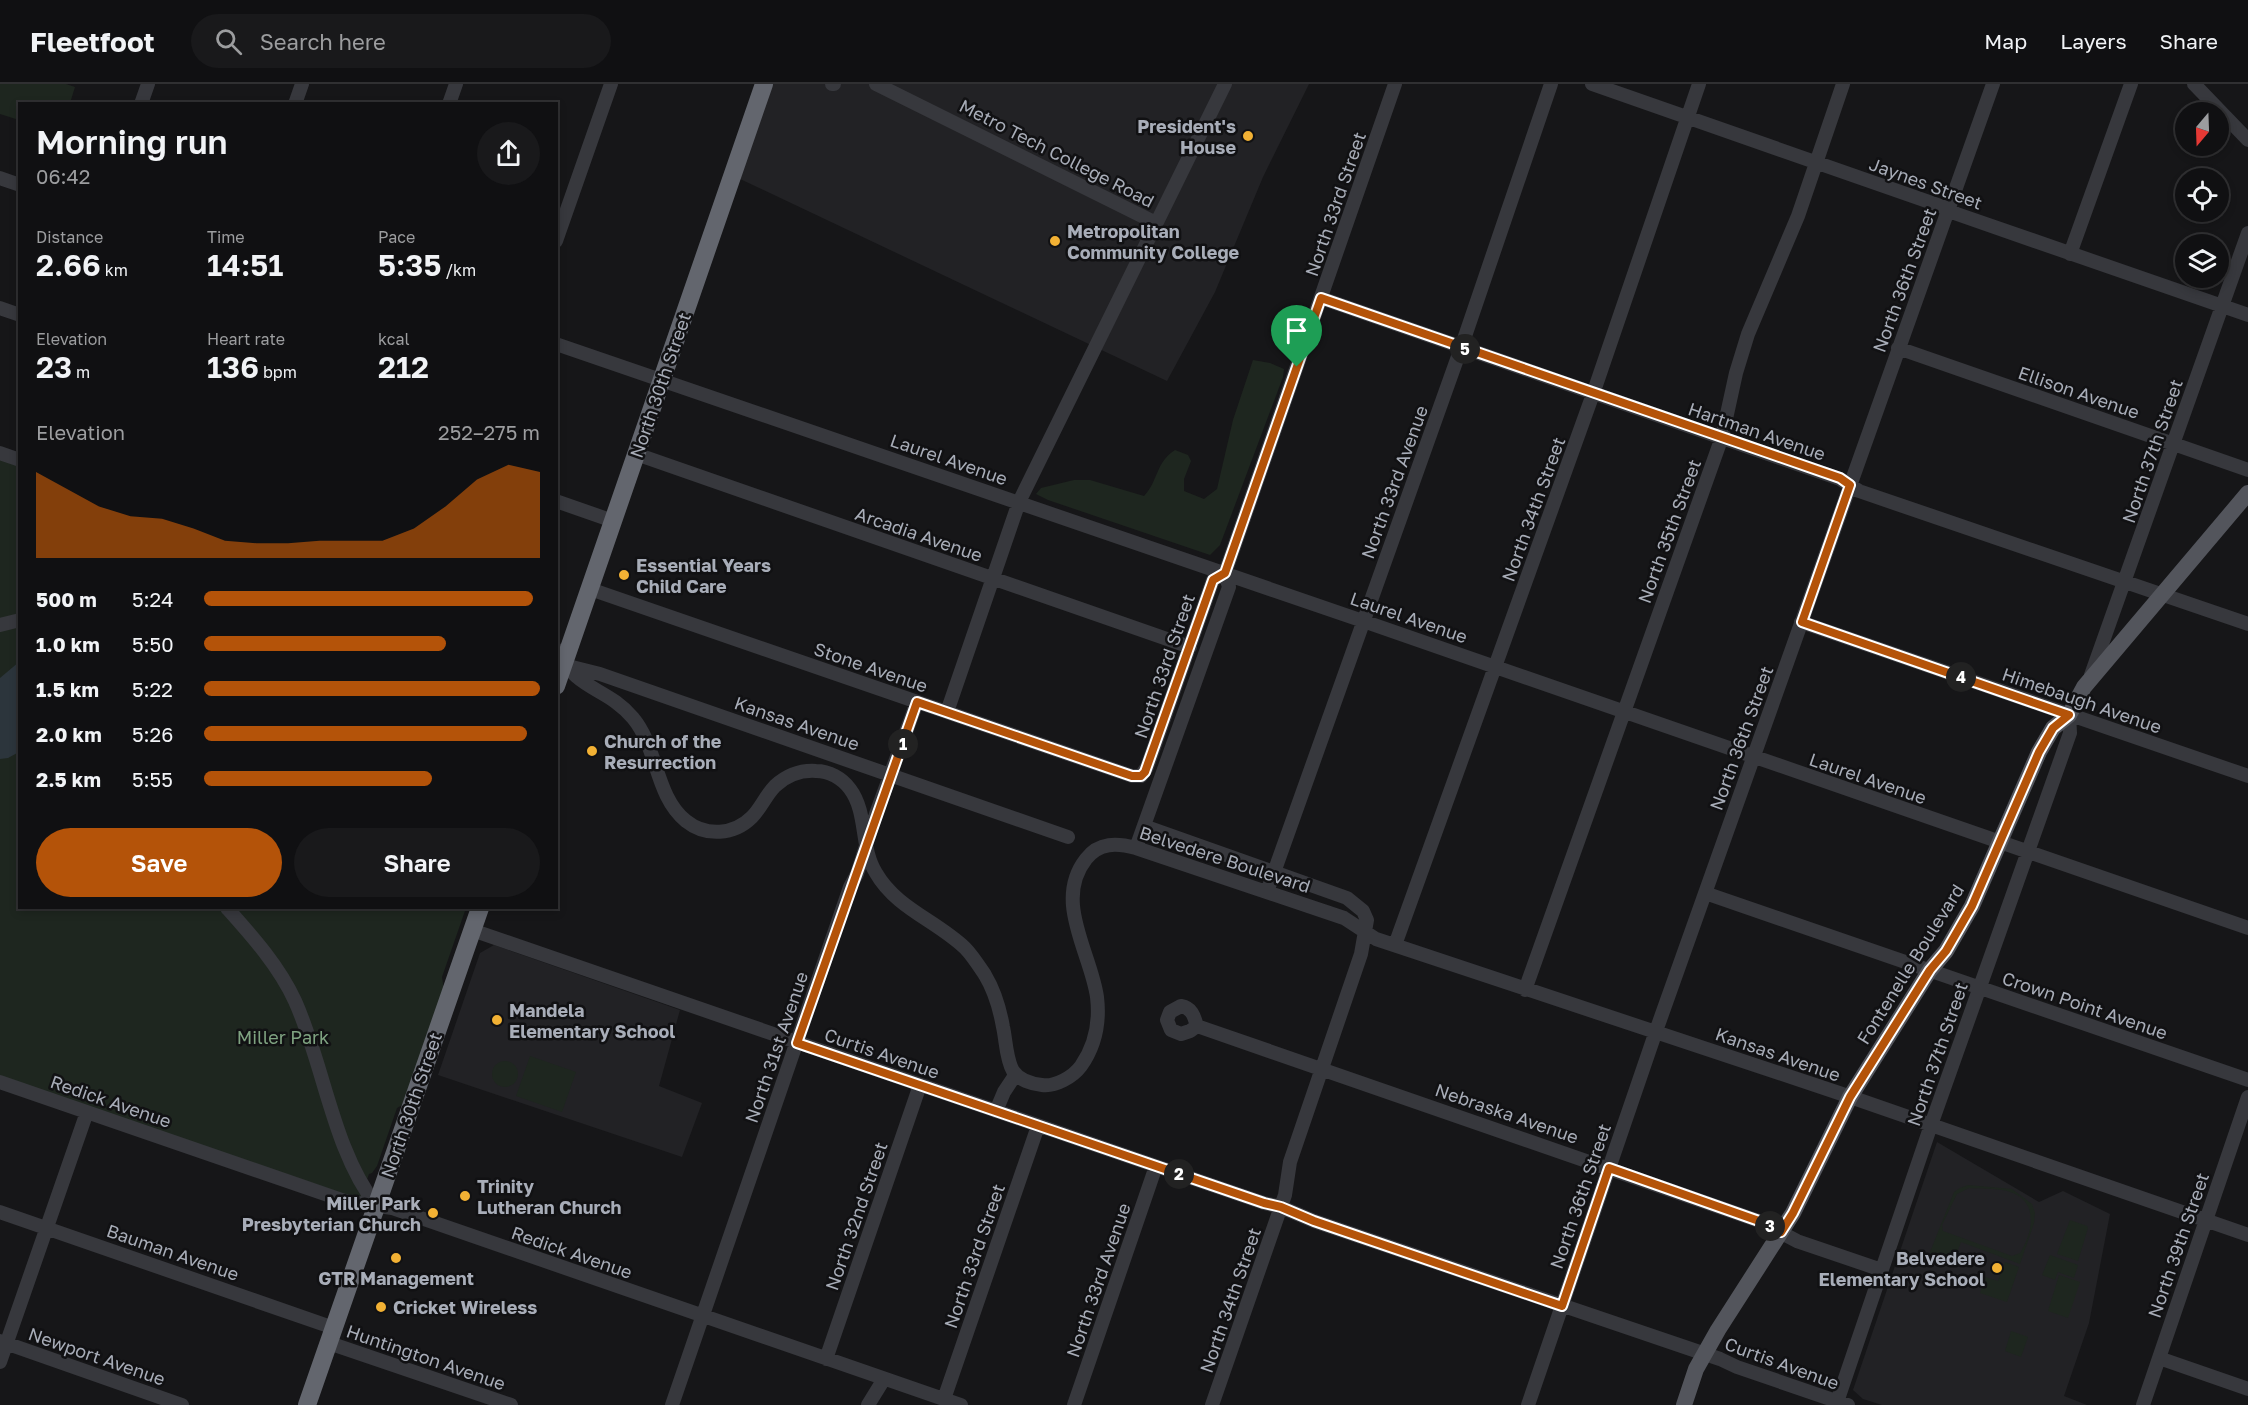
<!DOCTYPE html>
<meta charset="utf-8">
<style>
body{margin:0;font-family:"Golos Text",sans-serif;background:#19191b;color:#f1f3f6;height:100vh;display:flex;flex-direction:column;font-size:22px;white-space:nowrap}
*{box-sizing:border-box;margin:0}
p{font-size:20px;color:#9c9d9f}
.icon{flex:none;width:33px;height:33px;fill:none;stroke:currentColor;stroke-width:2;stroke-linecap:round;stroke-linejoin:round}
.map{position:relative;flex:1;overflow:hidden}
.sheet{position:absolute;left:18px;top:18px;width:540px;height:807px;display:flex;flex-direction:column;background:#101012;border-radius:0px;box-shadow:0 3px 9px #0003,0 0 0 2px #303032}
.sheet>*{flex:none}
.needle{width:39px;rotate:199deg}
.tools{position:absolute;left:2175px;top:18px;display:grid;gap:12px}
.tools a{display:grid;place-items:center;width:54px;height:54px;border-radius:50%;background:#101012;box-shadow:0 3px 9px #0003,0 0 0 2px #303032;font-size:30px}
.pin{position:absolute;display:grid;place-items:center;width:51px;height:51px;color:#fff;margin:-62px -26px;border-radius:50% 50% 50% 0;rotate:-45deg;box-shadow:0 0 6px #0007}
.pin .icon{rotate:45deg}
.km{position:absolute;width:30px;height:30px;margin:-15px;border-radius:50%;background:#222;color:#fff;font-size:16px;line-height:30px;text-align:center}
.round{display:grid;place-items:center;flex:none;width:63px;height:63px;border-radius:32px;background:#19191b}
.head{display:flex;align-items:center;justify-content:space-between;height:102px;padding:0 18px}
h1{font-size:33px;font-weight:600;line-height:45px}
.figures{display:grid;grid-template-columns:repeat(3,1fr);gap:9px;height:102px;padding:6px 18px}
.figures div{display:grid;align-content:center}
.figures b{font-size:30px;font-weight:600}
.figures small{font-size:16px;font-weight:400}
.figures p{font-size:16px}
.chart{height:168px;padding:12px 18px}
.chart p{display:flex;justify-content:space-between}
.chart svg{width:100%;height:108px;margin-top:6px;fill:#b45309;opacity:.7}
.primary-button{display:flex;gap:12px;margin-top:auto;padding:12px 18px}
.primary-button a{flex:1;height:69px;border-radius:36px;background:#b45309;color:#fff;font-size:24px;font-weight:600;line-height:69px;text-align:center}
.primary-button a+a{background:#19191b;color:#f1f3f6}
ul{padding:0 18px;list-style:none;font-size:20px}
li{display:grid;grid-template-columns:96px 72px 1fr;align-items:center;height:45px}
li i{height:15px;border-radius:8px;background:#b45309}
header{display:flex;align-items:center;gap:36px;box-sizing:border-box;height:84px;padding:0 30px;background:#101012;border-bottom:2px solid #303032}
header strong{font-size:28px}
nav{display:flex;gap:33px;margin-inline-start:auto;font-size:21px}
.search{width:420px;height:54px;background:#19191b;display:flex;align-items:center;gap:15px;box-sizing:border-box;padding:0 21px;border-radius:33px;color:#9c9d9f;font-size:22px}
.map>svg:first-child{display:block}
.built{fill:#222225}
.green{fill:#1e261f;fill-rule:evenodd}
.water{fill:#2c353c}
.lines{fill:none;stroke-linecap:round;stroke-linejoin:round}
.minor{stroke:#37383d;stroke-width:14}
.major{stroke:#53555c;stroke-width:16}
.highway{stroke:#63666e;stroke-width:18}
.route-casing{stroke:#fff;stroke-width:12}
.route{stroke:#b45309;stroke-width:8}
.poi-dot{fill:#f2b134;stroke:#111113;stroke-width:2}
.labels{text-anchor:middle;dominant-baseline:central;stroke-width:5;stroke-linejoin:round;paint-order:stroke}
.poi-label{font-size:18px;font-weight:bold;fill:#a8adb8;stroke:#111113;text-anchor:start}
.street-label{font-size:18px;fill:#a8adb8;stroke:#111113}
.park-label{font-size:18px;fill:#7fa381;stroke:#111113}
</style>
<header>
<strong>Fleetfoot</strong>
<div class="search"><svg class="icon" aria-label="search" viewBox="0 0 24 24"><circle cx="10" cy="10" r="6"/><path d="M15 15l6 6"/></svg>Search here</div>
<nav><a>Map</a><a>Layers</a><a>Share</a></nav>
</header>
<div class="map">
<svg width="2248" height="1321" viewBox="0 0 2248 1321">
<rect width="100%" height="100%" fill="#161618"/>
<path class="built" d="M771,0h538l-46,93 -48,115 -48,89 -429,-203z
M494,861l186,65 -21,76 43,17 -20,54 -244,-82 42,-122z
M1937,1058l102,60 24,-11 47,23 -21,109 -25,73 23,9h-205l-19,-6 -10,-9z"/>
<path class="green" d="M0,0h66l9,3 -5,16 -50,1 -1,16 -19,-6z
M1253,276l17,3 14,6 -1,8 -63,168 -10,10 -162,-55 -12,-6 5,-6 33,-8h16l54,16c15,-16 11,-33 31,-46l13,5 3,6 -7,18v12l20,8 13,-10 16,-69z
M0,375l20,6v443h446l-24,69 2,13 -42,115 -5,3 -20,58 -5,7 -3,1 -8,23h-8l-353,-120z
M530,972l46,16 -14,40 -46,-16z
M492 990a13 13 0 1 1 26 0a13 13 0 1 1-26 0Z
M1968,1101l44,4 20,15 3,9 -1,10 -14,41 -59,-22 -9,23 -24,-8 26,-65 6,-4zM1969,1104c12,1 26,0 38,3 32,8 27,40 13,62l-8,3 -69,-25 -1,-6 15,-31z
M2070,1136l17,6 1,2 -10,33 -21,-7z
M2050,1171l28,10 -4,13 -16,-6 -3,8 -13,-5z
M2005,1178l14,5 -12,35 -27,-9 5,-16 13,4z
M2059,1191l21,7 -12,36 -20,-7z
M2011,1247l17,6 -7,20 -16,-6z"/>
<path class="water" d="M19,578v90l-11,6 -8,1v-81z"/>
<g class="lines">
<path class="minor" d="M832,0h2
M876,0l280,139
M1592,0l346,121 19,9 291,101
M2194,0l54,56
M141,20l7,-20
M295,20l7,-20
M449,20l7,-20
M0,94l20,7
M556,157l55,-157
M2070,170l61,-170
M1321,214l519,181 19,12 389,133
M0,224l20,7
M556,260l807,277 885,307
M1898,264l350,122
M0,369l20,7
M636,370l554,193
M556,417l57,20
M590,505l542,187h9l6,-9 66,-187 12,-7 170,-489
M1801,538l447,154
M0,541l20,-5
M556,565c21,43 50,37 77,69 25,30 22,78 53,103 20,16 48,14 66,-4 9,-9 14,-22 23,-31 12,-11 26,-16 41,-15 13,0 26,7 34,18 18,24 10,59 26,84 20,35 61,48 89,75 7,7 14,18 20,27 9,15 15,35 18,52 3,13 3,32 10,44 6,9 19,13 29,14 13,2 31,-8 39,-19 14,-20 19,-44 16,-69 -6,-44 -44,-96 -11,-138 13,-17 31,-16 50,-11l208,70 32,21 463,154 409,142
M564,581l36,9 468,163
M2091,591l157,-442
M947,628l72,-210 206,-418
M1144,742l203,72 16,13 4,9 -6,34 -71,208 -5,33 -73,210
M1136,764l93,-261 -4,-14
M1267,808l194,-544 90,-264
M1705,809l543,187
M227,824c25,28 52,58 68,93 29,64 38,149 81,204
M472,846l684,236 108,37 17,4 33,14 406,138 17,8 111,38
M1395,861l198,-551 106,-310
M1525,906l197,-553 14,-64 12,-39 50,-118 45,-132
M1181,922c11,2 13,10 16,20l-7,5 -9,3 -10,-4 -4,-10 3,-8z
M1197,942l562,195 38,20 85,29
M0,998l345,119 47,7 569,197
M996,1027l8,-19 12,-18
M0,1128l334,116
M0,1257l182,64
M329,1259l182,62
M2159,1274l89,31
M826,1275l94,-274
M0,1278l87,-250
M944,1315l94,-273
M672,1321l178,-518 7,-13 19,-60 41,-112
M868,1321l16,-26
M1074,1321l82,-239
M1528,1321l128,-374 337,-947
M1836,1321l95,-280 139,-392 -1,-18
M2143,1321l105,-308"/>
<path class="major" d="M1684,1321l12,-36 22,-39 75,-117 57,-116 80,-127 16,-19 26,-45 67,-154 14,-24 16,-13 15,-28 164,-194"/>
<path class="highway" d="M556,602l208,-602
M307,1321l173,-497"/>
</g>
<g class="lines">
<g class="route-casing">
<path id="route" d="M1321,214l519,180 10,7 -48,137 267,93 -16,13 -14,24 -67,154 -26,45 -16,19 -80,127 -57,116 -12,19 -22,-11 -150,-53 -47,138 -248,-85 -33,-14 -17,-4 -467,-160 120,-341 215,74h9l4,-4 68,-192 12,-7z"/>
</g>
<use href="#route" class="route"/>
</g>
<g class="poi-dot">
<circle cx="1248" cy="52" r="6"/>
<circle cx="1055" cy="157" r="6"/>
<circle cx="624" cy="491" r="6"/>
<circle cx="592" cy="667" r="6"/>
<circle cx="497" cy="936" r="6"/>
<circle cx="465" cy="1112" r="6"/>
<circle cx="433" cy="1129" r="6"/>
<circle cx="396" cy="1174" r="6"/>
<circle cx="1997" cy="1184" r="6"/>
<circle cx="381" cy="1223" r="6"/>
</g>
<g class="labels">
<g class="poi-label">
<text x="1236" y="42" text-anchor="end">President's<tspan x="1236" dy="21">House</tspan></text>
<text x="1067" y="147">Metropolitan<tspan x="1067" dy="21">Community College</tspan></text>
<text x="636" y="481">Essential Years<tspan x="636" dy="21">Child Care</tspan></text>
<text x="604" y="657">Church of the<tspan x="604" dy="21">Resurrection</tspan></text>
<text x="509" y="926">Mandela<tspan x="509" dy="21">Elementary School</tspan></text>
<text x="477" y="1102">Trinity<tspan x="477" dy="21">Lutheran Church</tspan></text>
<text x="421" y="1119" text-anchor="end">Miller Park<tspan x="421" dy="21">Presbyterian Church</tspan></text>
<text x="1985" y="1174" text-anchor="end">Belvedere<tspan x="1985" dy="21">Elementary School</tspan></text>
<text x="396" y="1194" text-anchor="middle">GTR Management</text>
<text x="393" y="1223">Cricket Wireless</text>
</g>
<g class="street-label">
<text transform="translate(1057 69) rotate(27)">Metro Tech College Road</text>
<text transform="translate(1926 99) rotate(20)">Jaynes Street</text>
<text transform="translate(1335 120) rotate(-71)">North 33rd Street</text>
<text transform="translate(1904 196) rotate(-70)">North 36th Street</text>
<text transform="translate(660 301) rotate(-71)">North 30th Street</text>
<text transform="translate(2079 308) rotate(19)">Ellison Avenue</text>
<text transform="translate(1757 347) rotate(19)">Hartman Avenue</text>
<text transform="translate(2152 367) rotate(-71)">North 37th Street</text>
<text transform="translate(949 375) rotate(19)">Laurel Avenue</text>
<text transform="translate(1394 398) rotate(-70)">North 33rd Avenue</text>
<text transform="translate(1533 425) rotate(-70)">North 34th Street</text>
<text transform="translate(1669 447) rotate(-70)">North 35th Street</text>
<text transform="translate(919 450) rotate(19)">Arcadia Avenue</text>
<text transform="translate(1409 533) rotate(19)">Laurel Avenue</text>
<text transform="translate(1164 582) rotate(-71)">North 33rd Street</text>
<text transform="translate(871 583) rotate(19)">Stone Avenue</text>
<text transform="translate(2082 616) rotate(19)">Himebaugh Avenue</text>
<text transform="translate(797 639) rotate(19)">Kansas Avenue</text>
<text transform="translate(1741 654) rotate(-70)">North 36th Street</text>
<text transform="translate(1868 694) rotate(19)">Laurel Avenue</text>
<text transform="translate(1225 775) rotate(18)">Belvedere Boulevard</text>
<text transform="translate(1910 880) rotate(-58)">Fontenelle Boulevard</text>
<text transform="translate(2085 921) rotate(19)">Crown Point Avenue</text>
<text transform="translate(776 963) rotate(-71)">North 31st Avenue</text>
<text transform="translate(882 969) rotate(19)">Curtis Avenue</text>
<text transform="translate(1778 970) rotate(19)">Kansas Avenue</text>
<text transform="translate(1937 970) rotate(-71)">North 37th Street</text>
<text transform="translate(111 1017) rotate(19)">Redick Avenue</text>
<text transform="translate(411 1021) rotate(-71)">North 30th Street</text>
<text transform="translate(1507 1029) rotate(19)">Nebraska Avenue</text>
<text transform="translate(1580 1112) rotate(-71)">North 36th Street</text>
<text transform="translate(856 1132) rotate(-71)">North 32nd Street</text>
<text transform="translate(2178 1161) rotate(-71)">North 39th Street</text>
<text transform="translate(173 1168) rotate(19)">Bauman Avenue</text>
<text transform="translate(572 1168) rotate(19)">Redick Avenue</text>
<text transform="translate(974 1172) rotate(-71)">North 33rd Street</text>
<text transform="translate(1098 1196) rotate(-71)">North 33rd Avenue</text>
<text transform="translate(1230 1216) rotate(-71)">North 34th Street</text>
<text transform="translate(97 1272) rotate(19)">Newport Avenue</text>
<text transform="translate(426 1273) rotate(19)">Huntington Avenue</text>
<text transform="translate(1782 1279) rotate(20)">Curtis Avenue</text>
</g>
<g class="park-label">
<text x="283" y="953">Miller Park</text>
</g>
</g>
</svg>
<div class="tools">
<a><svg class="needle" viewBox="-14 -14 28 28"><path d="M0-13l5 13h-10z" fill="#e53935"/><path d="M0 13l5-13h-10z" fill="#9c9d9f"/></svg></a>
<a><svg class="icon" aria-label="locate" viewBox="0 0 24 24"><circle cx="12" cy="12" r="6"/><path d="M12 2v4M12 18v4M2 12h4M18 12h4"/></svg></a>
<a><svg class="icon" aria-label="layers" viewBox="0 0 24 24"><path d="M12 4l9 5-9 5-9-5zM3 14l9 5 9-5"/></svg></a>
</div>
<div class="pin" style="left:1297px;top:283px;background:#1e9e55"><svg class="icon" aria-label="arrive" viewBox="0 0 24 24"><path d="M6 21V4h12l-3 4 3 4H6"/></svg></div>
<b class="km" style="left:903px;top:660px">1</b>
<b class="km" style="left:1179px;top:1090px">2</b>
<b class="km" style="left:1770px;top:1142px">3</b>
<b class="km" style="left:1961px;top:593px">4</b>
<b class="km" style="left:1465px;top:265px">5</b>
<section class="sheet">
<div class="head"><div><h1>Morning run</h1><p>06:42</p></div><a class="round"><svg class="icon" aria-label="share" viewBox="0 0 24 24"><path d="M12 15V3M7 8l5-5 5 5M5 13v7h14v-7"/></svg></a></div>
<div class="figures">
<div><p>Distance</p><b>2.66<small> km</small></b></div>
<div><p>Time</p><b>14:51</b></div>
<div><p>Pace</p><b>5:35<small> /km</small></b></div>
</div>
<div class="figures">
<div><p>Elevation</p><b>23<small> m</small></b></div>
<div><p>Heart rate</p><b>136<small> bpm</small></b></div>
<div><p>kcal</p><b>212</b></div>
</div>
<div class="chart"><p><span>Elevation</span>252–275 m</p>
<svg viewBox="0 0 160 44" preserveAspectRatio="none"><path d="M0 44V9L10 16L20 23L30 27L40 28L50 32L60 37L70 38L80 38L90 37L100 37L110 37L120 32L130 23L140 12L150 6L160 9V44z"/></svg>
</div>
<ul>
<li><b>500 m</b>5:24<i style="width:98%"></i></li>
<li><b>1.0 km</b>5:50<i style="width:72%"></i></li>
<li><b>1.5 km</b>5:22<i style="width:100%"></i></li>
<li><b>2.0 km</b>5:26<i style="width:96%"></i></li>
<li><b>2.5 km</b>5:55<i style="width:68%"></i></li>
</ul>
<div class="primary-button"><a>Save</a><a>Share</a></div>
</section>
</div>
